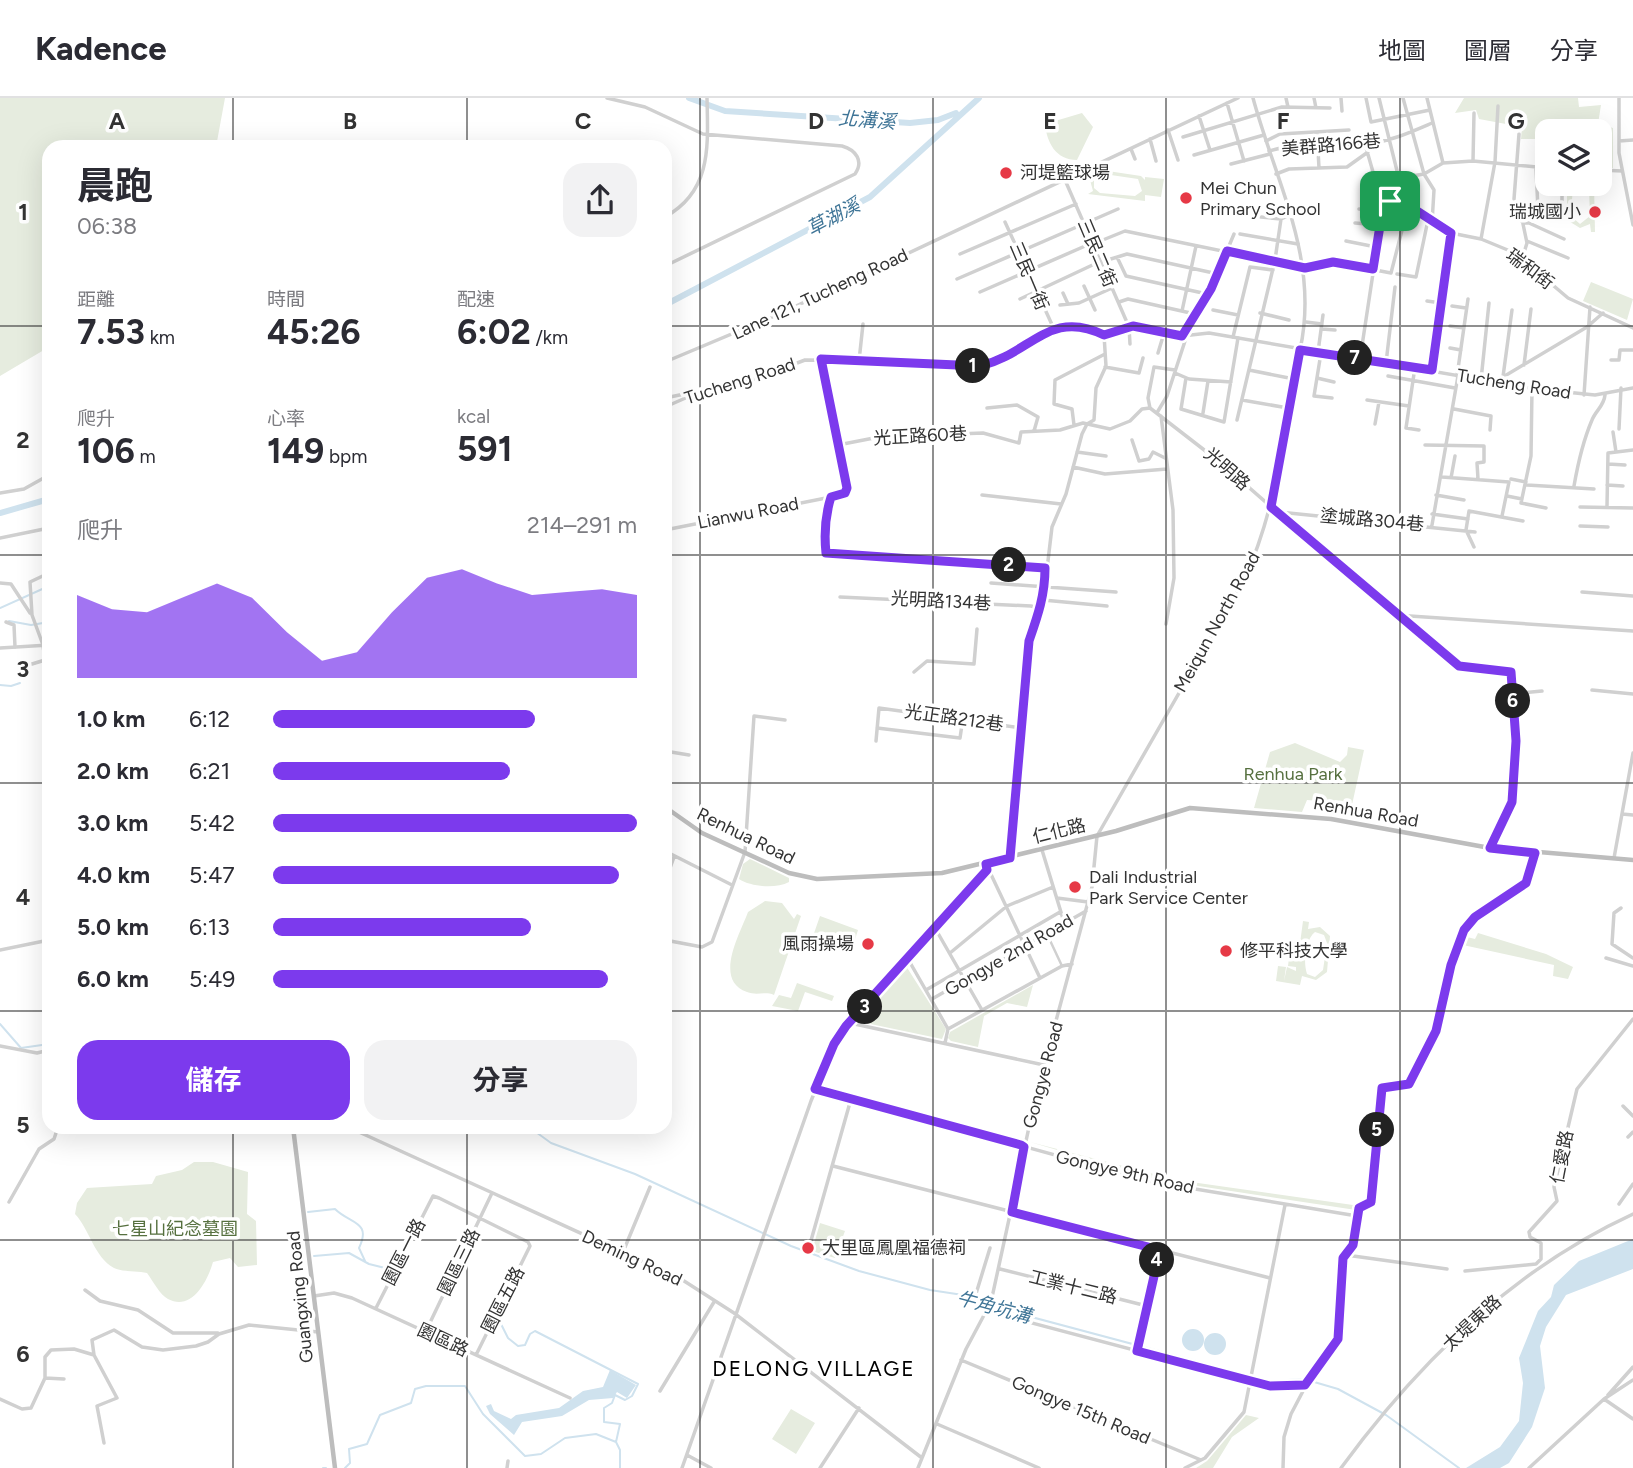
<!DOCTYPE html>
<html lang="zh-TW">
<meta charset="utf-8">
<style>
body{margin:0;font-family:Figtree,"Noto Sans TC",sans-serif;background:#f2f2f3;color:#2b2b33;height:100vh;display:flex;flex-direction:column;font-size:26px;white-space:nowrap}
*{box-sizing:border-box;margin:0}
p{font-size:23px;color:#7c7c81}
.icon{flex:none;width:38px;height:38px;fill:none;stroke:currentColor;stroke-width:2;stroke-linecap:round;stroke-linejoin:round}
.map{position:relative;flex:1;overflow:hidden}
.side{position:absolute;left:42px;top:42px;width:630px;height:994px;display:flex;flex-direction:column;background:#fff;border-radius:21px;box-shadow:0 7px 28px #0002}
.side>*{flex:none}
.buttons{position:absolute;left:1535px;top:21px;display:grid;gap:14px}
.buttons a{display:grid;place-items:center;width:77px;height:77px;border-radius:14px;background:#fff;box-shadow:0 7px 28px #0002;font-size:35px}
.pin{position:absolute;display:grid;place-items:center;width:60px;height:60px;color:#fff;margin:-30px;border-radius:14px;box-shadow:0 4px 10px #0006}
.km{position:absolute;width:35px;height:35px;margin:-18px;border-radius:50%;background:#222;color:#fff;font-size:19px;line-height:35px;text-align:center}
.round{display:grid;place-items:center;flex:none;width:74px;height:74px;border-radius:21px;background:#f2f2f3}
.summary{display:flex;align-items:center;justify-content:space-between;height:119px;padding:0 35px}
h1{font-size:38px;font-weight:700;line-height:52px}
.metrics{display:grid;grid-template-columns:repeat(3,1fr);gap:10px;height:119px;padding:7px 35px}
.metrics div{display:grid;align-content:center}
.metrics b{font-size:35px;font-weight:700}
.metrics small{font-size:19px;font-weight:400}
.metrics p{font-size:19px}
.chart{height:196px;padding:14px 35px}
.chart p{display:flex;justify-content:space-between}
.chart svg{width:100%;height:126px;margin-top:7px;fill:#7c3aed;opacity:.7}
.cta{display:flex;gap:14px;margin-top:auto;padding:14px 35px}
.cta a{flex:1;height:80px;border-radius:21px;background:#7c3aed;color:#fff;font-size:28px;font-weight:700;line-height:80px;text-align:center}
.cta a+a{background:#f2f2f3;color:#2b2b33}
ul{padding:0 35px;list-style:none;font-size:23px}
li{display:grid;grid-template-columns:112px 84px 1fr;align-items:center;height:52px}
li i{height:18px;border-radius:9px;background:#7c3aed}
header{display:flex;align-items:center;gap:42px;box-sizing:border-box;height:98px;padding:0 35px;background:#fff;border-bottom:2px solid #e1e1e2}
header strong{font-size:33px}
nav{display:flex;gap:38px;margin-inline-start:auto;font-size:24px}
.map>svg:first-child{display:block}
.green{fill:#e6ecdf;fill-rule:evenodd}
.water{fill:#cfe2ee}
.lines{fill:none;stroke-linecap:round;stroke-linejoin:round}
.stream{stroke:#cfe2ee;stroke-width:2}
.river{stroke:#cfe2ee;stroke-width:6}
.pedestrian{stroke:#d0d0d0;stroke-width:2.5}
.minor{stroke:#d0d0d0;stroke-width:3.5}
.tertiary{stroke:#d0d0d0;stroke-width:3.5}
.secondary{stroke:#bdbdbd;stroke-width:4.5}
.route-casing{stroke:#fff;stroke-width:14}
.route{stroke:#7c3aed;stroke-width:9}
.grid{fill:none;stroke:#333;stroke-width:2;stroke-opacity:0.55}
.poi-dot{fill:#e63946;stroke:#fff;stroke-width:2.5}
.labels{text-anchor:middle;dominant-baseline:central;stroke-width:7;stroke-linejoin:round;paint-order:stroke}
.street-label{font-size:18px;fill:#333;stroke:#fff}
.poi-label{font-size:18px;fill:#333;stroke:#fff;text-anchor:start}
.park-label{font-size:18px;fill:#56703f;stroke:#fff}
.water-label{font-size:19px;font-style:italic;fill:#3f7597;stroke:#fff}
.quarter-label{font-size:21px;letter-spacing:2px;fill:#000;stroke:#fff}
.grid-label{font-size:23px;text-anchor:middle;font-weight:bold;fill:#333;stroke:#fff;stroke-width:7;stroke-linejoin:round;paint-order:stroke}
</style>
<header>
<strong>Kadence</strong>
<nav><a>地圖</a><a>圖層</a><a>分享</a></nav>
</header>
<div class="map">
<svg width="1633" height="1370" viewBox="0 0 1633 1370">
<rect width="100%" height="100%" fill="#fff"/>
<path class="green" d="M0,0h225l-9,49h-167v200l-49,29z
M1464,0h114l1,9 22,-2 -3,19 15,4v40l-13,-1v-36h-53v8h-26l1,-12 -43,-8 -3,-9 -21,3z
M1082,15l11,14 -16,33c-21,0 -30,-17 -32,-36z
M1101,72l40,6 4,4v-3l19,2 -3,18 -16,-2v6l-57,-7 5,-3 -3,-11zM1104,76l34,5 4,12 -7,5 -35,-3 -6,-5v-8z
M1567,86h6l-2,32 9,8 10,-8 -1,-28 -3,-4h8l1,48h-4l-1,-8 -10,4 -13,-8z
M1591,184l42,17 -6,21 -44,-19z
M1295,645l45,19 7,-7 1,-8 16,3 -12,55 -7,12 -27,-5 2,-11 -13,-1 -5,12 -48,-4 16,-56z
M750,761l39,19v4c-13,7 -38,5 -50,-3l4,-15z
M765,803l17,2 12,16 3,-5 4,2 -27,79c-9,-4 -17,1 -27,-3 -34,-12 -7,-58 1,-80z
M820,818l38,14 -7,22 -39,-13z
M1303,823l6,1 -1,7 12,-2 10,9 -3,36 -11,8 -14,-4 -2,9 -24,-4 2,-15 8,1 -2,14 3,-14 9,4v-4l-8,-1 2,-16 9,1zM1315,834l9,3 3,8 -4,27 -8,7 -8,-3c-4,-12 -2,-34 8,-42z
M1478,835l68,21 27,13 -5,12 -15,-3 1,-11 -91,-20 4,-8 8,2z
M906,868l40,63 -4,10 -81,-17 -2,-4z
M797,885l37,13 -2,5 -27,-9 -7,19 -26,-5 7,-11 12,3z
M1033,887l-6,22 -20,-4 -23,13 -6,31 -27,-6 -3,-3 2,-6z
M1030,1044l147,38 176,25 3,5 -197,-30z
M194,1064h19l35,10 -1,42 9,7 1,44 -19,2 -8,-9 -17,4c-5,18 -21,50 -45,37 -8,-4 -15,-18 -21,-26 -9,-2 -25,-1 -33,-5 -20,-11 -24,-38 -39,-54l2,-11 10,-15 65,-4 4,-8 26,-6z
M820,1125l25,8 -10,27 -23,-7z
M791,1311l24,14 -19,31 -24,-15z
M1246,1317l13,3 -27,19 -19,31h-17l11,-7z"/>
<path class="water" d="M1633,1141v30l-67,26 -20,32 -6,19 5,42 -13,39 -23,36 -9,5h-34l34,-21 19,-26 4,-38 -4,-25 19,-47 13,-14 3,-12 25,-24z
M1182 1242a11 11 0 1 1 22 0a11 11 0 1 1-22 0Z
M1204 1246a11 11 0 1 1 22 0a11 11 0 1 1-22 0Z
M610,1272l26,15 -9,13 -10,-6 -4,6 -24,2 -27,16 -40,6 -8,13 -24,-21 -4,-8 5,-2 3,7 17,8 5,-4 43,-7 24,-17 20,-4z"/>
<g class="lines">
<path class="stream" d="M0,510l49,-22
M9,523l22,4 18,-3
M0,587l11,1 9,-3
M0,926l21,24 28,-4
M529,1029l22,16 84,31 156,72 68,25 71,19 33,5 31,12 277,74 33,-2 34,10 48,26 73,53
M308,1114l27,-3c15,15 37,12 24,39l6,13
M314,1158l35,-3 20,11 20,5
M498,1220l10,20 10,8 7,-1 5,-11 5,-3 103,53 -6,12 -7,4 -10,-5 -3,8 -8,5v14l16,2 -4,18
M323,1370h3
M345,1370l5,-5 -1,-14 18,-5 13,-29 31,-12 4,-14 11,-3h39l18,28 42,42 16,-2 24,-16 31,-4 20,8 4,8v18"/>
<path class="river" d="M689,0l36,13 185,12 28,-3 18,-7
M665,207l205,-108 109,-99
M0,415l49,-14"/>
<path class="pedestrian" d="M1047,836l15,32"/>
<path class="minor" d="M607,0l38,9 58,27 139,12c14,4 22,15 13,28l-190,92
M1286,0l2,9
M1314,0l2,10
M1341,0l1,13
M1366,0l5,24 59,-12
M1379,0l20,81
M1403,0l21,76 10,16 -2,33
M1427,0l16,65
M1619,0v55l14,72
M1227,5l17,58
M1199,18l11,34
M1168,32l10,30
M1317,34l2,36
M1183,39l99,-30 48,1
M1150,41l6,22
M1266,43l14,-7 69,-4
M1619,43l14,-1
M1365,46l10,35 7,2 42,-7 19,-11 30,-2 74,7
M1131,51l4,10
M1269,53c31,-9 63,-5 94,-7 24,-1 48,-12 69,-21
M1194,57l70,-20
M1473,63l1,-48
M1231,66l39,-10
M1536,70l2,42 24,-1v-25
M1600,72l22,1
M1276,76l13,-5 58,-2 21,-15
M1065,82l64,147 1,17
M1514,101l5,-65
M1390,103v-19
M1510,109l13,16h6l35,16
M1359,111l22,2
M665,119c47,-26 43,-71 42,-119
M1261,119l20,2
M1005,124l49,107
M1355,125l24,2
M1402,125l13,2
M1240,136l58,10
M1481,141l14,-77 3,-56
M1346,143l30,6
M1527,143l41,17
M1093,146l32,-13 180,37 28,-6 58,11 18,-70
M960,156l116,-50
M1117,159l9,19 81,18
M1522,161l5,-16 -4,-19
M1101,164l26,-8 91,20
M1397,176l19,3 12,-57
M957,181l161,-70
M1084,188l11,24
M980,194l112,-49
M1063,195l5,11
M1020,201l81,-38
M1427,203l14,2
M1119,204l9,-3 67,15
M1060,207l19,-2 33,-15
M1452,208l14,2
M1213,212l25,5
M1182,213l14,-65
M1260,215l29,7
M1306,224l16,2
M1450,228l14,2
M1322,231l13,1
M1182,238l29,-47 23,-55
M1233,239l17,-70 23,3
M1450,250l11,2
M1318,254l5,-37
M1158,255l6,-20
M1321,255l-7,43 18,2
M821,261l26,129 -2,5 -14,4c-6,19 -7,37 -5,56l219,15
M1360,261l24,-158 26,1 4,7 18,14 19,10 30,6 34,14 53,45 65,30
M1611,262h8l1,-10h13
M859,263l4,-37
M665,264l112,-47 461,-217
M1386,265l9,-76
M1524,267l7,-56
M1105,269l34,6 4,-15
M1415,269l-9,61 13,2
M1249,272l45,9
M1432,273l19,-137
M1175,275l14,6 42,3
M1388,278l67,12
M1457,278l11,-77
M1503,279l84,-50 16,-14
M1186,280l-5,31 43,13 14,-84
M1317,280l17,4
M1481,282l8,-77
M1502,286l10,-74
M1532,291l-1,67 -10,47 25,5
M1584,297l6,-88
M665,300l34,-7
M1242,302l46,8
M1367,302l42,6
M987,310l30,-3 21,12 -4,14
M1150,310l-2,-10 6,-31 21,3
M1454,311l37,7 -1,14
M1158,313l9,-15 20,-61
M1203,315l5,-32
M1161,318l12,94 1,68 -8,46
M1237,322l38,-160 6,-41 9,-4
M1375,326l4,-22
M1074,327l-2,-16 -18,-5 1,-24 50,-26
M1619,331l2,-41
M1613,334l3,20
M1132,342l7,21 10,-2 4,-7 12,6
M838,347l41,-8 104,-4 36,10 2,-11 39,-2 23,-7 27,6 20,-8 12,-12 8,-1 71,55 174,152 238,16
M1425,347l59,1v16l-7,1 1,16
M1077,354l29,4
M1608,366l17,1
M1073,369l32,7 62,-5
M1442,379l67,5 -7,34
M1451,380l4,-22
M1511,381l15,3
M1527,387l67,4
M1607,387l16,1
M1574,388c4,-23 9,-45 18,-66 4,-10 12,-14 13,-25
M0,395l24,-4 25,-14
M982,397l79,9
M1436,397l28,5
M1507,398l15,3
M1607,408l1,-53 25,-3
M1580,409l53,1
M1279,414l196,20
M1432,416l36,5
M1432,427l26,-149
M1580,428l28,1
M665,432l166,-33
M1466,432l3,-19 54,10
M1466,432l8,17
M0,485l11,1 19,29
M991,485l125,9
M1582,494l51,4
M840,499l191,9 10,3
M1043,502l64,6
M1395,517l64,51 47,5 6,4 4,66 -4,61 -22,46
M6,524l8,3 1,22
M32,566l13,-4 -2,-15 -11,-30 -2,-33 19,-9
M914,574l13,-11 47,3 3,-35
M1592,592l41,4
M1513,596l29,-3
M877,630l83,10 3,-20
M876,643l3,-33 142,20
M665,653l24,4
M1622,716l11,1
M1042,752l22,72
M665,753l67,34
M1010,758l19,-215 14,-38 9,-76 14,-33 16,-60 5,-10 7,-4 2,-32 10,-22 -2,-31
M1614,760l19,-105
M987,768l53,112
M665,784l9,-25
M1057,800l31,4
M1621,810l-7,5 -2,31 21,14
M935,830l47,82
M665,842l37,7 10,-5 33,-90 9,-136 31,4
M0,852l49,-10
M950,855l57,-47 46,-19
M1606,860l27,8
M908,861l40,70 -3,14
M926,892l134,-78
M932,901l154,-88
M850,925l194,42
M948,931l114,-63 10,-2
M0,948l37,7 12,-3
M815,991l338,93 204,34
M1623,1008l10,10
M348,1029l333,152 53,34 188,145
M1628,1039l5,-5
M833,1068l437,112
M9,1104l30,-53 15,-10 4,-12
M1619,1106l14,-20
M810,1146l41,-145
M623,1154l27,-65
M1346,1157l101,14
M1000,1171l147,37
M1465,1173l71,-7 5,-5v-16l-11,-6 -1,-5 28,-31 -3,-14 23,-98 56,-70
M85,1192l15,11 38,9 35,23h45
M314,1198l20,-3 18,5 218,100
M975,1199l15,-49
M376,1210l57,-112 6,2 89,44 2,4 -54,109
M987,1213l283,75 34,-1
M426,1233l66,-138
M1137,1252l23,-100
M961,1262l240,100
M45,1280l19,1
M660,1293l54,-89
M1608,1297l25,-28
M0,1301l22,10 9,-1 14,-30v-21l6,-7 23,-1 20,6
M1604,1301l29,20
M937,1326l102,44
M104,1345l-7,-37 20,-8 -23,-43 -2,-15 22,-10 28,17 21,3 33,-4 12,-4 11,-8 30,-9 69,7
M687,1357l24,13
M507,1370l1,-7
M682,1370l129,-367 23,-57 13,-18 140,-156 -1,-6
M820,1370l39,-60
M918,1370l48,-119 25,-47 45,-207 56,-208 5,-51 148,-258c32,-71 41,-151 55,-228
M1185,1370l20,-10 39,-46 41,-207
M1283,1370l1,-31 7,-23 22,-42 25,-33 5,-82 10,-12 6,-37 12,-7 11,-113 27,-4 27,-53 15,-66 13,-35 14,-15 45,-29 12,-33
M1341,1370c77,-105 172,-199 292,-254
M1529,1370l75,-69 29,-19"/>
<path class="tertiary" d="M1253,0c23,85 67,162 47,252
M665,309l41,-18 44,-8 55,-21 112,1 55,6 29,-8 59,-33 23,-1 21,10 29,-9 49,10 27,-3 327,56 59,6 38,-7
M0,440l49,-10
M0,550l49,-3"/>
<path class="secondary" d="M665,709l37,26 87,40 28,6 125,-6 174,-42 74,-23 141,11 159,29 143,12
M293,1029l42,341"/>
</g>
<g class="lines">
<g class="route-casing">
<path id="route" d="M1384,103l26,1 4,7 37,24 -19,137 -132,-20 -29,157 188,159 52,6 5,69 -4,61 -22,46 45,5 -9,30 -51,34 -11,13 -13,35 -15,66 -27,53 -27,4 -11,114 -12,6 -6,37 -10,13 -5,81 -33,46 -35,1 -133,-35 23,-101 -148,-38 12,-65 -3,-2 -206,-56 19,-45 12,-18 141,-156 -1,-6 24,-6 19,-217c9,-26 16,-46 16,-73l-219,-15c-2,-19 -1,-37 5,-56l14,-4 2,-5 -26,-129 159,7c51,-12 69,-58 124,-31l29,-9 49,10 29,-47 16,-38 78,17 28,-6 40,7z"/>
</g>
<use href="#route" class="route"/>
</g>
<path class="grid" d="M233,0v49M467,0v49M700,0v1370M933,0v1370M1166,0v1370M1400,0v1370M0,228h49M665,228h968M0,457h49M665,457h968M0,685h49M665,685h968M0,913h49M665,913h968M233,1029v341M467,1029v341M0,1142h1633"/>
<g class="poi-dot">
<circle cx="1006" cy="75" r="7"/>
<circle cx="1186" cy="100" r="7"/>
<circle cx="1595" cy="114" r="7"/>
<circle cx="1075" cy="789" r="7"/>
<circle cx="868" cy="846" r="7"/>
<circle cx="1226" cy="853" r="7"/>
<circle cx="808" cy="1150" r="7"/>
</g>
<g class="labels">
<g class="street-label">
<text transform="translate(1331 47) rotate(-5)">美群路166巷</text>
<text transform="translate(1097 155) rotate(67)">三民二街</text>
<text transform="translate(1530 171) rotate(37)">瑞和街</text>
<text transform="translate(1029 178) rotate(67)">三民一街</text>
<text transform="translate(820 196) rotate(-25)">Lane 121, Tucheng Road</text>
<text transform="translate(740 283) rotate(-18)">Tucheng Road</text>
<text transform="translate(1514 286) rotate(9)">Tucheng Road</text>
<text transform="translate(920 338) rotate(-3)">光正路60巷</text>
<text transform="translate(1227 371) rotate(41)">光明路</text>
<text transform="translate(748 415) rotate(-11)">Lianwu Road</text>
<text transform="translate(1372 422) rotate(5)">塗城路304巷</text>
<text transform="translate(941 503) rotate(3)">光明路134巷</text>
<text transform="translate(1217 524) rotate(-61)">Meiqun North Road</text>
<text transform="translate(954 620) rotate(8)">光正路212巷</text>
<text transform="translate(1366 714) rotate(10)">Renhua Road</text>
<text transform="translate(1059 733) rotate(-14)">仁化路</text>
<text transform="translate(746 738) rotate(26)">Renhua Road</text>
<text transform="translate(1009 857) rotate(-30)">Gongye 2nd Road</text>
<text transform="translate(1043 977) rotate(-75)">Gongye Road</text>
<text transform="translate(1562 1059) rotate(-79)">仁愛路</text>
<text transform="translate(1125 1074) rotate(13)">Gongye 9th Road</text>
<text transform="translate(404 1154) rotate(-63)">園區一路</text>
<text transform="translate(632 1160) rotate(25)">Deming Road</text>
<text transform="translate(459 1164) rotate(-64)">園區三路</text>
<text transform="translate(1073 1189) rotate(14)">工業十二路</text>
<text transform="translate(300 1199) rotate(-96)">Guangxing Road</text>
<text transform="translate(503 1202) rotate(-63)">園區五路</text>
<text transform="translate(1472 1225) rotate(-43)">太堤東路</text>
<text transform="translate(443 1242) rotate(25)">園區路</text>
<text transform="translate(1081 1312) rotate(23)">Gongye 15th Road</text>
</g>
<g class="poi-label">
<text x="1020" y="75">河堤籃球場</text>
<text x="1200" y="90">Mei Chun<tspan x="1200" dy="21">Primary School</tspan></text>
<text x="1581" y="114" text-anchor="end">瑞城國小</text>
<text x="1089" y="779">Dali Industrial<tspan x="1089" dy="21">Park Service Center</tspan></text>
<text x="854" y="846" text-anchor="end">風雨操場</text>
<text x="1240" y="853">修平科技大學</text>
<text x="822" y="1150">大里區鳳凰福德祠</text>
</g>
<g class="park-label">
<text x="1293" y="676">Renhua Park</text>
<text x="175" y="1131">七星山紀念墓園</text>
</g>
<g class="water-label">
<text transform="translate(867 22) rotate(4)">北溝溪</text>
<text transform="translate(833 119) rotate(-28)">草湖溪</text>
<text transform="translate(994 1209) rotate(15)">牛角坑溝</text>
</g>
<g class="quarter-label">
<text x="814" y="1270">DELONG VILLAGE</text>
</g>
</g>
<g class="grid-label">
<text x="117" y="31">A</text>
<text x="350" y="31">B</text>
<text x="583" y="31">C</text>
<text x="816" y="31">D</text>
<text x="1050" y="31">E</text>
<text x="1283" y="31">F</text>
<text x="1516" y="31">G</text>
<text x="23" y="122">1</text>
<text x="23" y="350">2</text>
<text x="23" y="579">3</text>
<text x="23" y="807">4</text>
<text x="23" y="1035">5</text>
<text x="23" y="1264">6</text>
</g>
</svg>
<div class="buttons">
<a><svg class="icon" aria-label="layers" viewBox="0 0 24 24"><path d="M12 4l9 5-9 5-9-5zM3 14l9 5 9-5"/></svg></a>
</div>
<div class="pin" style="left:1390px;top:103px;background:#1e9e55"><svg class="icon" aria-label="arrive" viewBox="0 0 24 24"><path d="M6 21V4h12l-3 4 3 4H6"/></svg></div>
<b class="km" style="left:973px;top:268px">1</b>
<b class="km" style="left:1009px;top:467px">2</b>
<b class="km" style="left:865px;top:909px">3</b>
<b class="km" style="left:1157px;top:1162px">4</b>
<b class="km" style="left:1377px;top:1032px">5</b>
<b class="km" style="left:1513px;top:603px">6</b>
<b class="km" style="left:1355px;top:260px">7</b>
<section class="side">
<div class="summary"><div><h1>晨跑</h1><p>06:38</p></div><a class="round"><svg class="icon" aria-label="share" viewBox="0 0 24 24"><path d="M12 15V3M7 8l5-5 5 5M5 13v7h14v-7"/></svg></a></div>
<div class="metrics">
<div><p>距離</p><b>7.53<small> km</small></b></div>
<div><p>時間</p><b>45:26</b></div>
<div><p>配速</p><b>6:02<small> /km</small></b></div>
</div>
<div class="metrics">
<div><p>爬升</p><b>106<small> m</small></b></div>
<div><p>心率</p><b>149<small> bpm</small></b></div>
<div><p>kcal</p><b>591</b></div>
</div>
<div class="chart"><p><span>爬升</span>214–291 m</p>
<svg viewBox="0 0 160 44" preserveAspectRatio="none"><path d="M0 44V15L10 20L20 21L30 16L40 11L50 16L60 28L70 38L80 35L90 21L100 9L110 6L120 11L130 15L140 14L150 13L160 15V44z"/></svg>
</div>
<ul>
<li><b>1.0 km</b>6:12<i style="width:72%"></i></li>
<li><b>2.0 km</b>6:21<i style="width:65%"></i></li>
<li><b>3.0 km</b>5:42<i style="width:100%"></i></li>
<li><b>4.0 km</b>5:47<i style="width:95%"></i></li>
<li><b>5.0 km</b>6:13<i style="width:71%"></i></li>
<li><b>6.0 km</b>5:49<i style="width:92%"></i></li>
</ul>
<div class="cta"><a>儲存</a><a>分享</a></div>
</section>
</div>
